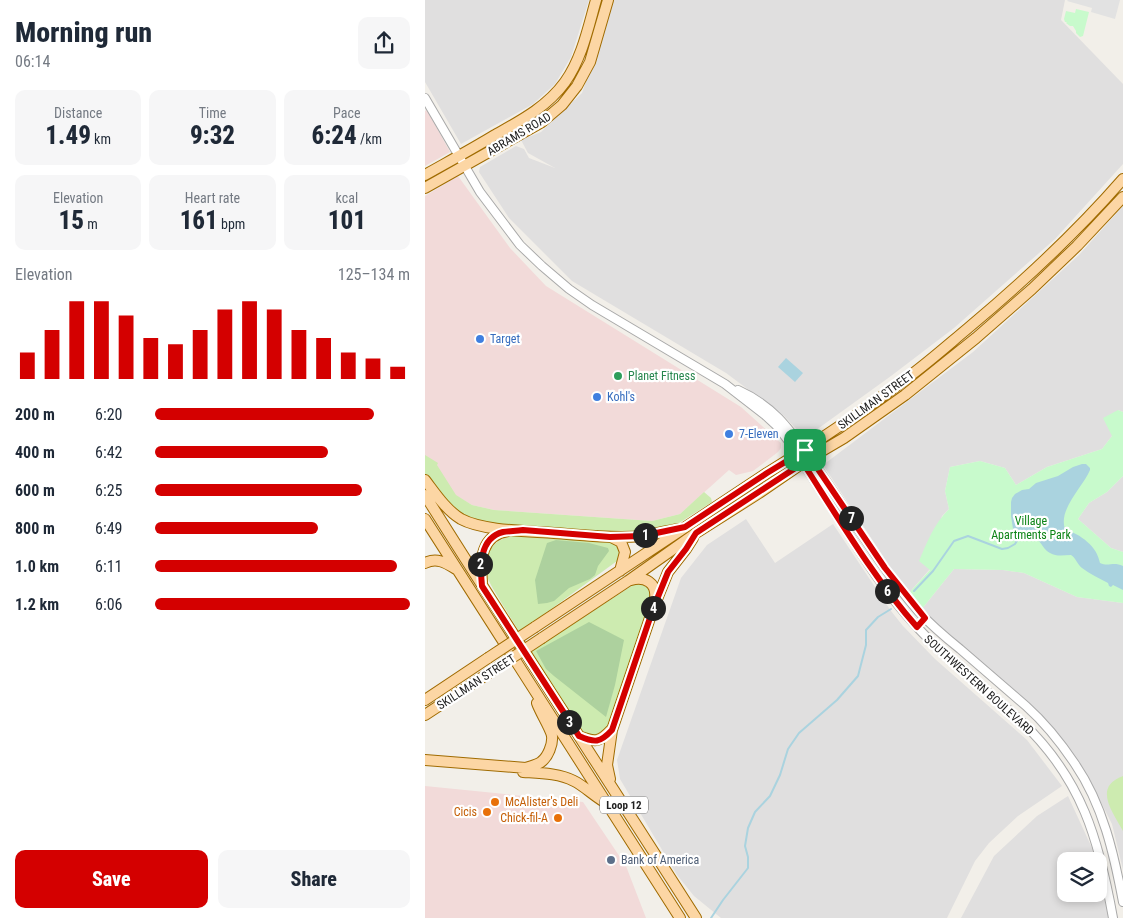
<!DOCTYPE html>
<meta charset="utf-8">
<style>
body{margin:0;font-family:"Roboto Condensed",sans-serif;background:#f6f6f7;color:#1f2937;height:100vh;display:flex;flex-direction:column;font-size:19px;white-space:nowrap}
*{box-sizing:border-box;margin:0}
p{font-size:16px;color:#747a83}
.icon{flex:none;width:28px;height:28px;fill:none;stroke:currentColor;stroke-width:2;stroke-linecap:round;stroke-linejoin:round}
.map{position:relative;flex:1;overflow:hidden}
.drawer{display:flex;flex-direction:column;background:#fff;width:425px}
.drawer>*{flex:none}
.tools{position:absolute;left:632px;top:852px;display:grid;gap:10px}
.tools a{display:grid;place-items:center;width:50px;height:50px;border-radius:10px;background:#fff;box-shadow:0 2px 8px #0003;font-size:25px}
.pin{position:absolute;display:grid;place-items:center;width:42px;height:42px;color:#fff;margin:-21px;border-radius:10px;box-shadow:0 2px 8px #0006}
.km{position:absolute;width:25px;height:25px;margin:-12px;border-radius:50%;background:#222;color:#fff;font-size:14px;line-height:25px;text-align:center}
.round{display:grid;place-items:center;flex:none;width:52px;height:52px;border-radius:10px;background:#f6f6f7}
.overview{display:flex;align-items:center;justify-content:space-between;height:85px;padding:0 15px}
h1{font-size:28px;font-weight:800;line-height:38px}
.metrics{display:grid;grid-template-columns:repeat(3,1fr);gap:8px;height:85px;padding:5px 15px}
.metrics div{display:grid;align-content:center;border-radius:10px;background:#f6f6f7;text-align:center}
.metrics b{font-size:25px;font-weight:800}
.metrics small{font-size:14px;font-weight:400}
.metrics p{font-size:14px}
.chart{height:140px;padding:10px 15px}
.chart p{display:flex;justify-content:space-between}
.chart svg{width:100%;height:90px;margin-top:5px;stroke:#d40000;stroke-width:6}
.cta{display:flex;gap:10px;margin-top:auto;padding:10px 15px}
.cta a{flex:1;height:58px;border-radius:10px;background:#d40000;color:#fff;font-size:20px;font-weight:800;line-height:58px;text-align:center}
.cta a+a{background:#f6f6f7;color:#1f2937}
ul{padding:0 15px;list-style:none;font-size:16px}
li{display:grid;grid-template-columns:80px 60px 1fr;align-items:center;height:38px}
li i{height:12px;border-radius:6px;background:#d40000}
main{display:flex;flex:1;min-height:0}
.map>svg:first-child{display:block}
.residential{fill:#e0dfdf}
.commercial{fill:#f2dad9}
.grass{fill:#cdebb0}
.forest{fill:#add19e}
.park{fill:#c8facc}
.parking{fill:#e2e2e2}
.water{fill:#aad3df}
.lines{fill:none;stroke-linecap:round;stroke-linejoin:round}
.stream{stroke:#aad3df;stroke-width:2}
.minor-casing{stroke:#a9a9a9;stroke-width:10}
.major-casing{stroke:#a06b00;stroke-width:12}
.minor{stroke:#fff;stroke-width:8}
.major{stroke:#fcd6a4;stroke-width:10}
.major-bridge-casing{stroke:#a06b00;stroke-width:12;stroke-linecap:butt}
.major-bridge{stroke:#fcd6a4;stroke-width:10}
.route-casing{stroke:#fff;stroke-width:10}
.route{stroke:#d40000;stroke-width:6}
.shop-dot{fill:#3f7fe0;stroke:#fff;stroke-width:2}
.leisure-dot{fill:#2e9e5b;stroke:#fff;stroke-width:2}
.food-dot{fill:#e8710a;stroke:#fff;stroke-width:2}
.service-dot{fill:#5c6f8a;stroke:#fff;stroke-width:2}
.labels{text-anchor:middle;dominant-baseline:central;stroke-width:4.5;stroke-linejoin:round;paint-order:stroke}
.shield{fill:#fff;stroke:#646464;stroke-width:1}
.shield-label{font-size:11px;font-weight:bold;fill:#222}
.street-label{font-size:12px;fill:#222;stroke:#fff}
.shop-label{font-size:12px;fill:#366cbe;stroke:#fff;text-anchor:start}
.leisure-label{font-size:12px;fill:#27864d;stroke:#fff;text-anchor:start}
.park-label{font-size:12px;fill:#0c8416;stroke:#fff}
.food-label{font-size:12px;fill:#c56008;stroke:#fff;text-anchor:end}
.service-label{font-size:12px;fill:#4e5e75;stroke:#fff;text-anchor:start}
</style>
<main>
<section class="drawer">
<div class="overview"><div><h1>Morning run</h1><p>06:14</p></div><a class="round"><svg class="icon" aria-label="share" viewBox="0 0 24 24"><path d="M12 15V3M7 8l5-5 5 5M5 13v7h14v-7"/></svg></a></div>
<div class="metrics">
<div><p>Distance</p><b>1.49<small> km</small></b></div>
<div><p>Time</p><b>9:32</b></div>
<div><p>Pace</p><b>6:24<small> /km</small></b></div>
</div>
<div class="metrics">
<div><p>Elevation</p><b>15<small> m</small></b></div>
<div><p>Heart rate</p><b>161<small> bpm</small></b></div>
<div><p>kcal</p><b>101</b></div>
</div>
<div class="chart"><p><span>Elevation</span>125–134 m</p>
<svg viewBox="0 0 160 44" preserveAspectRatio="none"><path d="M5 44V31M15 44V20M25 44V6M35 44V6M45 44V13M55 44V24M65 44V27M75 44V20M85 44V10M95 44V6M105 44V10M115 44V20M125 44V24M135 44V31M145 44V34M155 44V38"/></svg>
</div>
<ul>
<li><b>200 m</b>6:20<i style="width:86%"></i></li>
<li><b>400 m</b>6:42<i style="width:68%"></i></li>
<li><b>600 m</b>6:25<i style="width:81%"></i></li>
<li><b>800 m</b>6:49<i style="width:64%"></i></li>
<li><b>1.0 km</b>6:11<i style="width:95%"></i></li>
<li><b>1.2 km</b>6:06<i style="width:100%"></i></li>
</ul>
<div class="cta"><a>Save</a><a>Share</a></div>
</section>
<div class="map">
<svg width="698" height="918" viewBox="0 0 698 918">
<rect width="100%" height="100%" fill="#f2efe9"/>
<path class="residential" d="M0,0h164l-18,57 -16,27 -22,20 -72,40 -36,-62z
M187,0h453l-4,20 62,64v80l-68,75 -101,89 -63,48 -86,62 -21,-22 -58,-43 -154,-92 -63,-63 -30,-46 1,-5 36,-21 8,3 5,9 26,10 -27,-15 -7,-13 20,-8 41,-39 21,-61z
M698,206v206l-5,-2 -6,26 -10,13 -55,18 -31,18 -11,-17 -25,-7 -30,6 -5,24 4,18 -7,7 -12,53 -22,25 -85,-129 150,-113 106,-97z
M698,476v76l-12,-4 -33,-29 11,-16 18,-11z
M321,519l29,44 58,-39 58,87 12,15 32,33 92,81 35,46 -44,30 -29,27 -14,18 -28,57h-226l-27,-22 -17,-21 -57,-96 -3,-19 64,-182 26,-33z
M529,569l49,1 21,3 53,24 46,6v267l-11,-46 -26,-51 -53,-61 -78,-67 -34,-35z
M643,796l24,52 3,13h-29v33h33v-17l10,41h-148l33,-62 43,-40z"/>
<path class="commercial" d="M2,110l23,42 -25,14v-55z
M33,176l52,72 36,38 195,121 40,36v5l-3,4 -25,19 -17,4 -7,-5 -49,44 -28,7 -158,-11 -22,-5 -19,-11 -28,-34v-264z
M0,786l158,16 43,64 20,52h-221z"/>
<path class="grass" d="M0,455l13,8 -1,2 19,30 16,10 22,5 158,11 28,-7 24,-22 7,6 1,4 -33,21 -25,7 -45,4 -134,-12 -26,-16 -24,-31z
M92,535l95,7c8,6 9,10 5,19l-85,62 -13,8c-7,-11 -14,-22 -21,-34 -4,-7 -10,-16 -12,-24 -1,-8 0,-16 4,-23 6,-10 16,-13 27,-15z
M213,584h4l7,5 3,12 -44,129 -10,9 -15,-6 -52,-82 102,-66z
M698,776v55c-11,-20 -30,-44 0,-55z"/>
<path class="forest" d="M131,540l33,3 19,5 1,3 -11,15 -3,9 -5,4 -21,9 -15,13 -7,2 -9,1 -3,-24 12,-37z
M164,622l35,18 -9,45 -9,32 -52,-41 -8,-7 -10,-18z"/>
<path class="park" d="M651,9l13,3 -6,24 -3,1 -4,-4v-2l-3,-5h-3l-4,-3 1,-1h-2l-1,-3 2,-8 9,2z
M693,410l5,2v64l-16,16 -18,11 -11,16 33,29 12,4v51l-46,-6 -53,-24 -21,-3 -49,-1 -33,41 -13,-16 22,-24 -11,-9c8,-19 15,-37 30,-52l-4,-18 5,-24 30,-6 25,7 11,17 31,-18 55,-18 10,-13 -9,-18z"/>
<path class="parking" d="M643,0h52l-5,19 -24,-7 1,-4 -25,-7z"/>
<path class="water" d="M361,358l17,15 -8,9 -17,-15z
M657,464h4l4,4v2c-7,17 -32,39 -25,59 16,6 32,17 35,34 9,4 13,-2 23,3v24l-10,-5 -2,2 -2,-1 -1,-3c-9,-5 -18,-9 -26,-15 -5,-4 -6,-10 -11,-13 -7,0 -14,2 -21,-2 -11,-6 -12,-26 -29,-13l-3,-1 -4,-4 -3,-19v-14l1,-4 3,-4 7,-4 7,-1 7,-6 22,-7 15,-9z"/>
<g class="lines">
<path class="stream" d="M489,591l19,-20 21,-30 14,-5 34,13 6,-1 7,-4 3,-5
M286,918l12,-18 25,-32v-11l-3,-11 3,-18 7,-16 15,-16 10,-21 8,-26 11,-16 38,-33 21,-24 8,-31v-15l12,-13 13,-8"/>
<g class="minor-casing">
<path id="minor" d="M0,98l55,94 40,53 22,21 27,23 23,16 133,79 40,31 13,12 15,20c13,22 28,43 41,64 26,41 51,82 84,117 32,35 70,62 104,94 60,57 77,118 91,196
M313,390c40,18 55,45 80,79 33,47 62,98 100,142 13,14 27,26 42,38 22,19 44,38 66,57 19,17 35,37 49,58 28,41 39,90 48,138"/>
</g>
<g class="major-casing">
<path id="major" d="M0,175c23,-13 47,-26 70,-40 25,-14 52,-28 70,-53 17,-24 23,-54 31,-82
M0,188l117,-66 20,-17 15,-19 13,-24 18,-62
M0,480c10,13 21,30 36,39 22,12 68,12 93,14 29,2 59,6 88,3 12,-2 25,-5 37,-7
M0,495c89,142 181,282 271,423
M0,519l255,399
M186,537l10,5 4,10 -5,19
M0,563c12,-6 21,0 31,6
M206,580c14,-4 26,3 24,18
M57,582c-2,-22 -1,-47 26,-51
M110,627l232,-154c50,-31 98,-63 144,-98 20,-15 38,-31 56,-46 55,-46 109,-96 156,-150
M117,638l86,-57 68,-48 63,-40 51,-35 34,-20 61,-43 71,-57 56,-49 45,-43 46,-49
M0,700l63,-42
M0,715l70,-46
M154,736c15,6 20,7 32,-6
M0,760l101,8c5,-2 11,-3 15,-6 7,-5 12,-18 11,-26 -1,-7 -12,-24 -15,-33
M98,772c16,1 36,1 51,9 10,5 19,14 29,20
M185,779l-3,-14 5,-35 41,-121 15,-37 18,-23 7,-11"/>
</g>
<use href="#minor" class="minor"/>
<use href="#major" class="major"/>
<g class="major-bridge-casing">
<path id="major-bridge" d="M63,658l47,-31
M70,669l47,-31"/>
</g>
<use href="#major-bridge" class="major-bridge"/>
</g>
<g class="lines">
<g class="route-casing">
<path id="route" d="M380,450l80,118 40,50 -8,9c-44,-50 -78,-108 -114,-164l-107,70 -10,16 -18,23 -15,37 -41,121c-12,13 -17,13 -33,6l-97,-150c-2,-19 -3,-48 21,-54 6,-1 13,-1 20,-2l87,7 32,-1 43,-9 82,-54z"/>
</g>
<use href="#route" class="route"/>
</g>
<g class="shop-dot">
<circle cx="55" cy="339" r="5"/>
<circle cx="172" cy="397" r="5"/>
<circle cx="304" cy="434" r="5"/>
</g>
<circle class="leisure-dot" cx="193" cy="376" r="5"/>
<g class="food-dot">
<circle cx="70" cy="802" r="5"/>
<circle cx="62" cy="812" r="5"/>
<circle cx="133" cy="818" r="5"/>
</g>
<circle class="service-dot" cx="186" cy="860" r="5"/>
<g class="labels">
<rect class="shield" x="175" y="796.5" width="48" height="17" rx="4"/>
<g class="shield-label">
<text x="199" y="805">Loop 12</text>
</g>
<g class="street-label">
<text transform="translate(94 134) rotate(-31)">ABRAMS ROAD</text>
<text transform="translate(451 400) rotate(-36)">SKILLMAN STREET</text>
<text transform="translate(51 682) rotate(-33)">SKILLMAN STREET</text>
<text transform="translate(554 685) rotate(42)">SOUTHWESTERN BOULEVARD</text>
</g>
<g class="shop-label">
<text x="65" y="339">Target</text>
<text x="182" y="397">Kohl's</text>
<text x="314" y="434">7-Eleven</text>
</g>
<g class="leisure-label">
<text x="203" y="376">Planet Fitness</text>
</g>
<g class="park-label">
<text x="606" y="521">Village<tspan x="606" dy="14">Apartments Park</tspan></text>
</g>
<g class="food-label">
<text x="80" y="802" text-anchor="start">McAlister's Deli</text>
<text x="52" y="812">Cicis</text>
<text x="123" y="818">Chick-fil-A</text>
</g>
<g class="service-label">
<text x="196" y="860">Bank of America</text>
</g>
</g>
</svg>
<div class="tools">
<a><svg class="icon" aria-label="layers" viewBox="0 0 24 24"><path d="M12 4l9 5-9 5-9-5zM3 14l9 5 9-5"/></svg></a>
</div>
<div class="pin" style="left:380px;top:450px;background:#1e9e55"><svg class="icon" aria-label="arrive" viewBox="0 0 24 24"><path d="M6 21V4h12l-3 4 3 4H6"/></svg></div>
<b class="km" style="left:220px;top:535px">1</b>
<b class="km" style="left:55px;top:564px">2</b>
<b class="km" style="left:144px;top:722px">3</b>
<b class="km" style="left:228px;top:608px">4</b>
<b class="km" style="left:462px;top:591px">6</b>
<b class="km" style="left:426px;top:518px">7</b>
</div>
</main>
